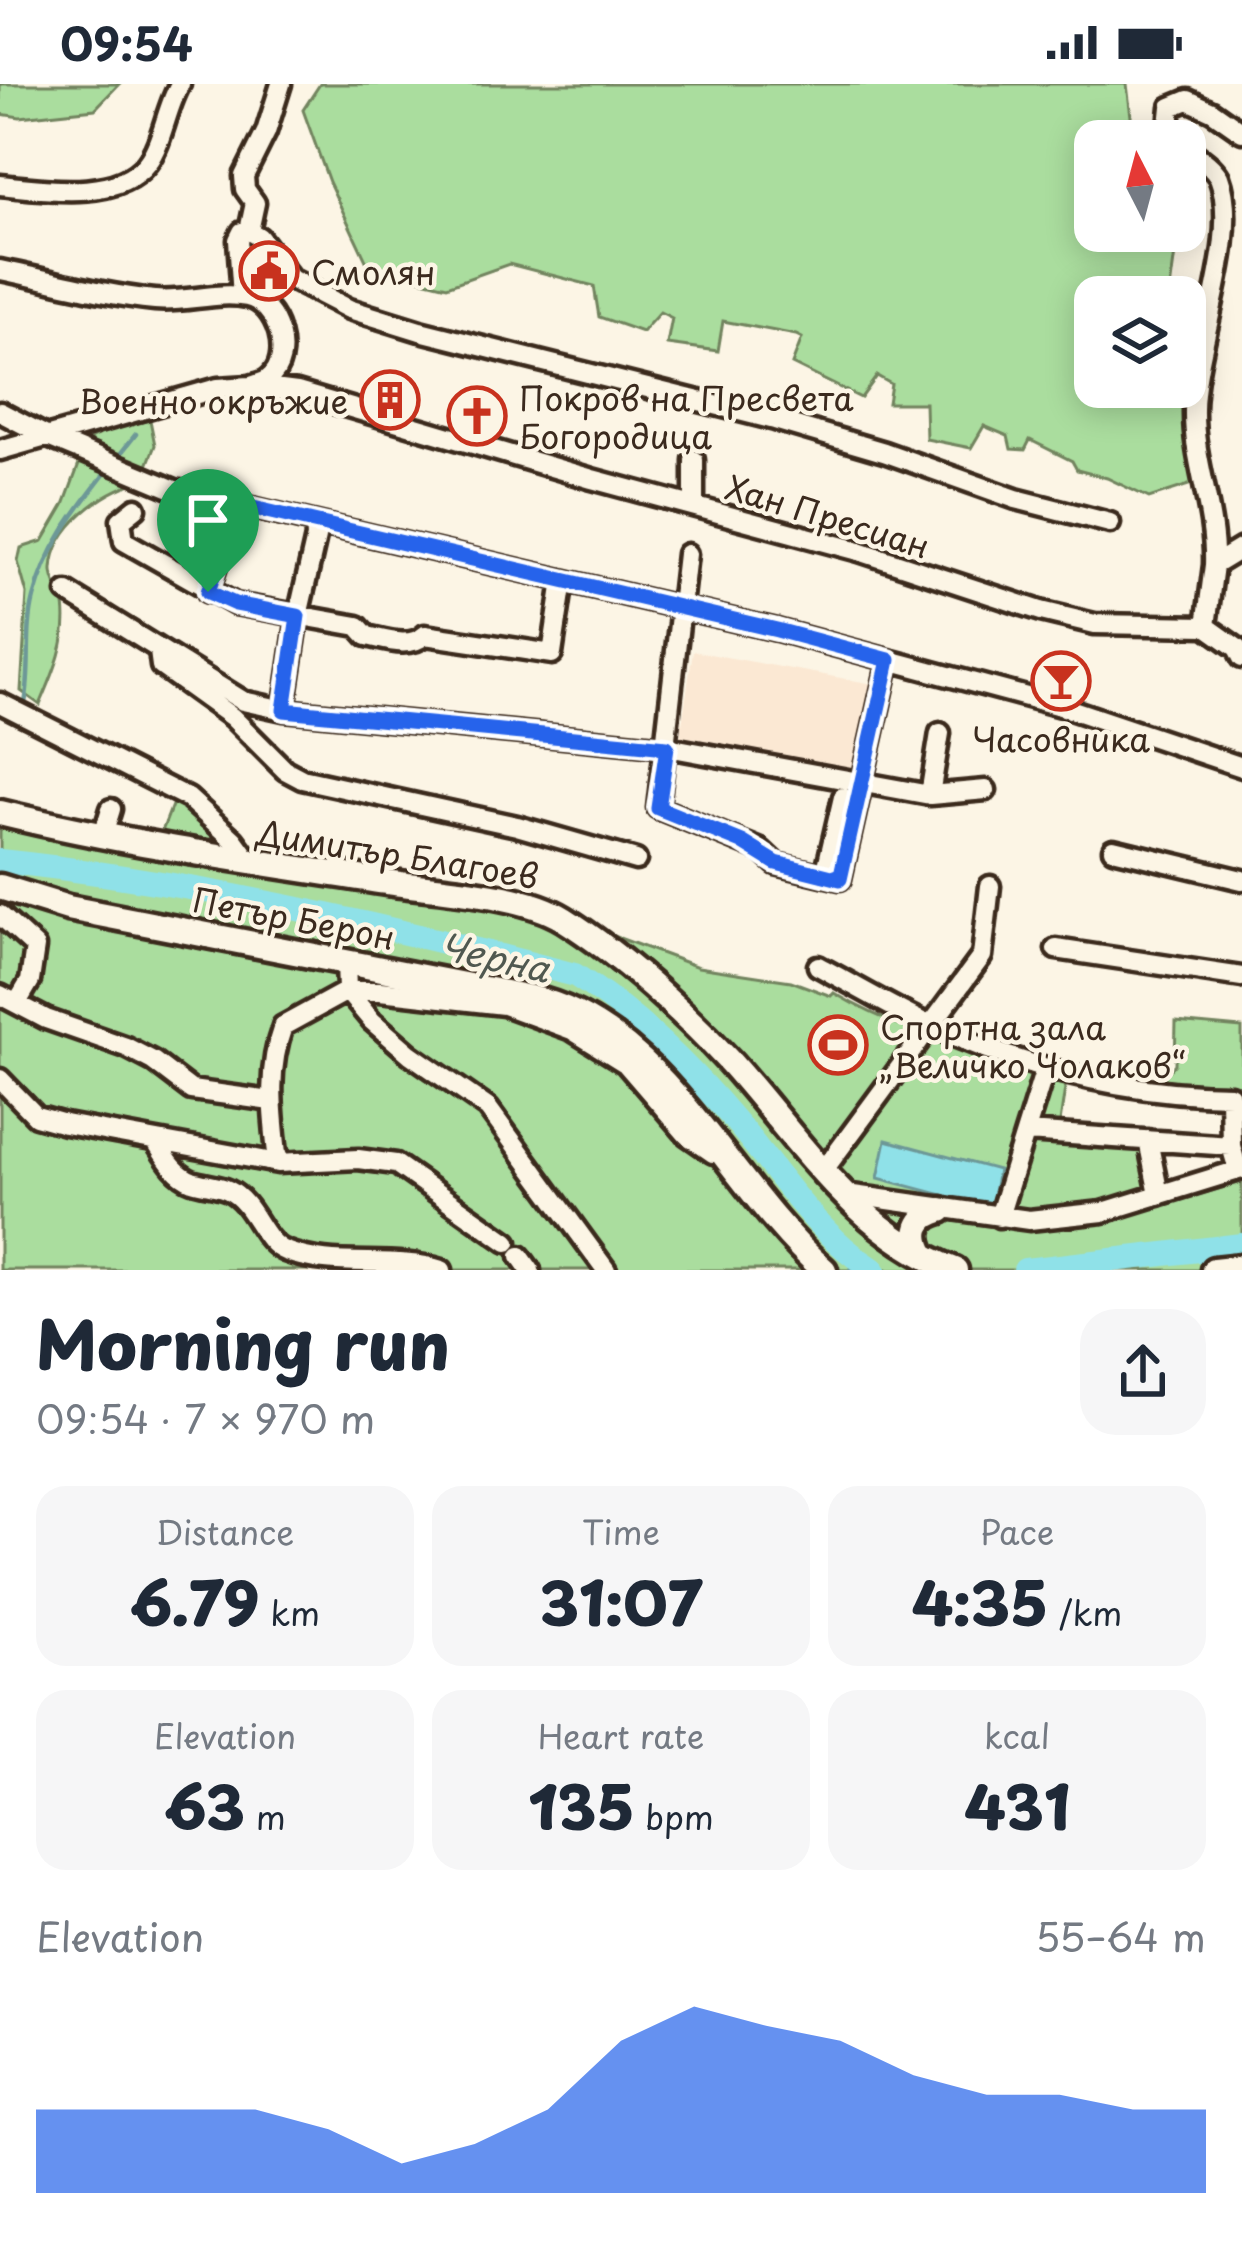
<!DOCTYPE html>
<meta charset="utf-8">
<style>
body{margin:0;font-family:"Playpen Sans",sans-serif;background:#f6f6f7;color:#1f2937;height:100vh;display:flex;flex-direction:column;font-size:45px;white-space:nowrap}
*{box-sizing:border-box;margin:0}
p{font-size:39px;color:#747a83}
.icon{flex:none;width:66px;height:66px;fill:none;stroke:currentColor;stroke-width:2;stroke-linecap:round;stroke-linejoin:round}
.map{position:relative;height:1186px;overflow:hidden}
.details{display:flex;flex-direction:column;background:#fff;flex:1}
.details>*{flex:none}
.needle{width:78px;rotate:354deg}
.controls{position:absolute;left:1074px;top:36px;display:grid;gap:24px}
.controls a{display:grid;place-items:center;width:132px;height:132px;border-radius:24px;background:#fff;box-shadow:0 6px 30px #0003;font-size:60px}
.pin{position:absolute;display:grid;place-items:center;width:102px;height:102px;color:#fff;margin:-123px -51px;border-radius:50% 50% 50% 0;rotate:-45deg;box-shadow:0 0 12px #0007}
.pin .icon{rotate:45deg}
.round{display:grid;place-items:center;flex:none;width:126px;height:126px;border-radius:36px;background:#f6f6f7}
.overview{display:flex;align-items:center;justify-content:space-between;height:204px;padding:0 36px}
h1{font-size:66px;font-weight:800;line-height:90px}
.metrics{display:grid;grid-template-columns:repeat(3,1fr);gap:18px;height:204px;padding:12px 36px}
.metrics div{display:grid;align-content:center;border-radius:30px;background:#f6f6f7;text-align:center}
.metrics b{font-size:60px;font-weight:800}
.metrics small{font-size:33px;font-weight:400}
.metrics p{font-size:33px}
.chart{height:336px;padding:24px 36px}
.chart p{display:flex;justify-content:space-between}
.chart svg{width:100%;height:216px;margin-top:12px;fill:#2563eb;opacity:.7}
.status{display:flex;justify-content:space-between;align-items:center;height:84px;padding:0 60px;background:#fff;direction:ltr}
.status svg{height:33px;fill:currentColor}
.map>svg:first-child{display:block}
.built{fill:#fbe8d3}
.green{fill:#aadd9e;stroke:#72845e;stroke-width:3}
.water{fill:#8fe1e8;stroke:#6d9897;stroke-width:3}
.lines{fill:none;stroke-linecap:round;stroke-linejoin:round}
.stream{stroke:#6d9897;stroke-width:4.5}
.river{stroke:#8fe1e8;stroke-width:24}
.minor-casing{stroke:#3b2a1e;stroke-width:27}
.major-casing{stroke:#3b2a1e;stroke-width:33}
.minor{stroke:#fcf5e5;stroke-width:18}
.major{stroke:#fcf5e5;stroke-width:24}
.route-casing{stroke:#fff;stroke-width:24}
.route{stroke:#2563eb;stroke-width:15}
.labels{text-anchor:middle;dominant-baseline:central;stroke-width:9;stroke-linejoin:round;paint-order:stroke}
.poi-label{font-size:33px;fill:#3b2a1e;stroke:#fcf5e5;text-anchor:start}
.street-label{font-size:33px;fill:#3b2a1e;stroke:#fcf5e5}
.water-label{font-size:36px;font-style:italic;fill:#505850;stroke:#fcf5e5}
</style>
<div class="status"><b>09:54</b><svg viewBox="0 0 49 12"><path d="M0 12V9h3v3zM5 12V6h3v6zM10 12V3h3v9zM15 12V0h3v12zM26 1h20v11H26zM47 4h2v5h-2z"/></svg></div>
<div class="map">
<svg width="1242" height="1186" viewBox="0 0 1242 1186">
<rect width="100%" height="100%" fill="#fcf5e5"/>
<filter id="ink" filterUnits="userSpaceOnUse"><feTurbulence type="fractalNoise" baseFrequency=".00833" numOctaves="2"/><feDisplacementMap in="SourceGraphic" scale="24" xChannelSelector="R" yChannelSelector="G"/><feConvolveMatrix kernelMatrix="1 2 1 2 8 2 1 2 1" color-interpolation-filters="sRGB"/></filter>
<g filter="url(#ink)">
<path class="built" d="M693,567l186,34 -21,93 -179,-33z"/>
<path class="green" d="M0,0h119l-24,25 -75,8 -20,-3z
M320,0h807l7,57h-39v90h83l-9,66h-74v90h75l15,15 11,71 -5,3 1,8 -43,14 -42,-20 -30,-8 -5,-9 -42,-21 -5,10 -14,-1 -3,-13 -24,-10 -13,22 -45,-9 -1,-36h-37l3,-19 -14,-8 -16,22 -69,-34 10,-26 -6,-3 -73,-14 -5,30 -51,-7 5,-26 -12,-6 -18,20 -43,-15 -5,-31 -85,-22 -62,22 -78,-19 -40,-85 -26,-72z
M150,336l5,25 -14,36c-37,10 -87,45 -89,88 -1,13 10,24 12,36 5,34 -11,70 -24,100l-19,-14 6,-97 -9,-32 3,-14 22,-7 21,-36 24,-65 19,-10z
M176,711l36,34 10,16 381,87 95,35 93,14 40,15 3,-3c70,42 155,62 232,88l-9,62 84,6 12,59 89,-26v88h-1242v-467l161,31z
M1176,938l66,6v61l-22,5 -51,-2 -5,-16 11,-12z"/>
<path class="water" d="M886,1056l112,30 -7,38 -113,-30z"/>
<g class="lines">
<path class="stream" d="M117,374l19,-24
M25,619c7,-34 0,-71 9,-105 13,-52 44,-90 76,-131
M850,1186l5,-12"/>
<path class="river" d="M0,777c194,20 386,65 575,114 59,38 110,87 156,141 47,54 81,115 143,154
M1025,1186l217,-25"/>
<g class="minor-casing">
<path id="minor" d="M1177,57l-8,-15 2,-19 17,-7 24,11 30,21
M1185,63c12,9 26,17 34,30 23,60 -25,169 -25,233 -1,52 22,102 20,155
M0,101c42,4 117,17 147,-22 16,-21 19,-55 33,-79
M249,147l6,-28 -10,-14 -1,-13 22,-44 15,-48
M0,186c51,10 103,25 155,30 30,3 63,-9 92,-3 31,6 48,62 21,82 -5,4 -12,5 -18,7
M242,212l-4,-56 4,-8 7,-1 10,6 32,42 58,30 71,22 355,89 109,32 132,47 94,24
M0,328l48,25 127,53 602,140 287,77 178,60
M0,366l218,-62 32,-2 47,6 295,87 267,72 182,60 54,13 111,2 31,22 5,10
M694,422v-46
M136,424l-15,12 3,21 111,63 123,22 9,10c19,4 43,13 58,-1l127,19 11,-74
M687,470l-29,254 103,42 15,14 64,15 49,-219
M67,508l176,109 41,9 383,37 263,48 56,-5
M208,508l28,-88
M1206,542l8,-61 28,-17
M159,567l2,15 71,51 53,53 17,9 215,47 119,34
M0,619l188,95 46,42 16,22
M284,626l14,-94 18,-79 -1,-14
M930,711l10,-62
M103,751l8,-26
M1113,765l129,31
M825,791l18,-78
M0,831l35,32 -5,34 -13,22
M1056,865l186,28
M346,877l1,30 25,30 38,33 78,54 118,162
M818,882c38,20 76,43 115,61 93,41 195,67 297,68l1,51 7,24
M0,911l46,24 80,28 27,14 38,29 80,11
M0,995l36,37 29,8 213,39 80,-4 38,5 111,78
M1027,1048l204,14
M1148,1056l11,55
M155,1057c10,15 19,33 37,40 12,4 25,4 36,9 27,13 33,52 57,61 48,19 107,4 157,19
M278,1079c-5,-48 -12,-90 5,-137l64,-35h33l124,14 68,25 53,33 62,72 26,18
M824,1086l158,-214 8,-70
M846,1110l183,26 74,-8 139,-43
M999,1133l46,-148
M520,1172l10,14"/>
</g>
<g class="major-casing">
<path id="major" d="M0,729c127,31 257,49 386,69 52,8 134,10 178,37 57,36 120,93 166,143 68,76 127,171 225,208
M0,803l68,21 463,90c133,30 196,188 293,272
M923,1171c-11,-21 -7,-38 18,-45
M1214,1186l28,-3"/>
</g>
<use href="#minor" class="minor"/>
<use href="#major" class="major"/>
</g>
</g>
<g class="lines" filter="url(#ink)">
<g class="route-casing">
<path id="route" d="M236,420l541,126 112,30 -49,219 -64,-16 -34,-21 -84,-34 9,-61 -383,-37 14,-94 -63,-12 -27,-12z"/>
</g>
<use href="#route" class="route"/>
</g>
<defs>
<g id="civic-ring" transform="scale(3)"><circle r="9.5" fill="#fcf5e5" stroke="#c8321e" stroke-width="1.5"/><path d="M-.6-6.5H3V-4.5H.6V-3L4-1V1h2V6H-6V1h2V-1L-.6-3ZM-1.2 2.5V6h2.4V2.5Z" fill="#c8321e"/></g>
<g id="building-ring" transform="scale(3)"><circle r="9.5" fill="#fcf5e5" stroke="#c8321e" stroke-width="1.5"/><path d="M-4-6H4V6H1V3H-1V6H-4ZM-2.5-4.3h1.7v1.8h-1.7ZM.8-4.3h1.7v1.8H.8ZM-2.5-1h1.7V.8h-1.7ZM.8-1h1.7V.8H.8Z" fill="#c8321e"/></g>
<g id="church-ring" transform="scale(3)"><circle r="9.5" fill="#fcf5e5" stroke="#c8321e" stroke-width="1.5"/><path d="M-1.2-6h2.4v3.5h3.3v2.4h-3.3V6h-2.4V-.1h-3.3v-2.4h3.3Z" fill="#c8321e"/></g>
<g id="bar-ring" transform="scale(3)"><circle r="9.5" fill="#fcf5e5" stroke="#c8321e" stroke-width="1.5"/><path d="M-6-5H6L.8 .8V4.5H3.5V6h-7V4.5H-.8V.8Z" fill="#c8321e"/></g>
<g id="stadium-ring" transform="scale(3)"><circle r="9.5" fill="#fcf5e5" stroke="#c8321e" stroke-width="1.5"/><path d="M0-5a6.5 5 0 1 0 0 10a6.5 5 0 1 0 0-10ZM-3.5-1.8h7v3.6h-7Z" fill="#c8321e"/></g>
</defs>
<g fill-rule="evenodd">
<use href="#civic-ring" x="269" y="187"/>
<use href="#building-ring" x="390" y="316"/>
<use href="#church-ring" x="477" y="332"/>
<use href="#bar-ring" x="1061" y="597"/>
<use href="#stadium-ring" x="838" y="961"/>
</g>
<g class="labels">
<g class="poi-label">
<text x="311" y="187">Смолян</text>
<text x="519" y="313">Покров на Пресвета<tspan x="519" dy="38">Богородица</tspan></text>
<text x="348" y="316" text-anchor="end">Военно окръжие</text>
<text x="1061" y="654" text-anchor="middle">Часовника</text>
<text x="880" y="942">Спортна зала<tspan x="880" dy="38">„Величко Чолаков“</tspan></text>
</g>
<g class="street-label">
<text transform="translate(828 431) rotate(17)">Хан Пресиан</text>
<text transform="translate(398 769) rotate(9)">Димитър Благоев</text>
<text transform="translate(294 833) rotate(11)">Петър Берон</text>
</g>
<g class="water-label">
<text transform="translate(495 872) rotate(13)">Черна</text>
</g>
</g>
</svg>
<div class="controls">
<a><svg class="needle" viewBox="-14 -14 28 28"><path d="M0-13l5 13h-10z" fill="#e53935"/><path d="M0 13l5-13h-10z" fill="#747a83"/></svg></a>
<a><svg class="icon" aria-label="layers" viewBox="0 0 24 24"><path d="M12 4l9 5-9 5-9-5zM3 14l9 5 9-5"/></svg></a>
</div>
<div class="pin" style="left:208px;top:508px;background:#1e9e55"><svg class="icon" aria-label="arrive" viewBox="0 0 24 24"><path d="M6 21V4h12l-3 4 3 4H6"/></svg></div>
</div>
<section class="details">
<div class="overview"><div><h1>Morning run</h1><p>09:54 · 7 × 970 m</p></div><a class="round"><svg class="icon" aria-label="share" viewBox="0 0 24 24"><path d="M12 15V3M7 8l5-5 5 5M5 13v7h14v-7"/></svg></a></div>
<div class="metrics">
<div><p>Distance</p><b>6.79<small> km</small></b></div>
<div><p>Time</p><b>31:07</b></div>
<div><p>Pace</p><b>4:35<small> /km</small></b></div>
</div>
<div class="metrics">
<div><p>Elevation</p><b>63<small> m</small></b></div>
<div><p>Heart rate</p><b>135<small> bpm</small></b></div>
<div><p>kcal</p><b>431</b></div>
</div>
<div class="chart"><p><span>Elevation</span>55–64 m</p>
<svg viewBox="0 0 160 44" preserveAspectRatio="none"><path d="M0 44V27L10 27L20 27L30 27L40 31L50 38L60 34L70 27L80 13L90 6L100 10L110 13L120 20L130 24L140 24L150 27L160 27V44z"/></svg>
</div>
</section>
